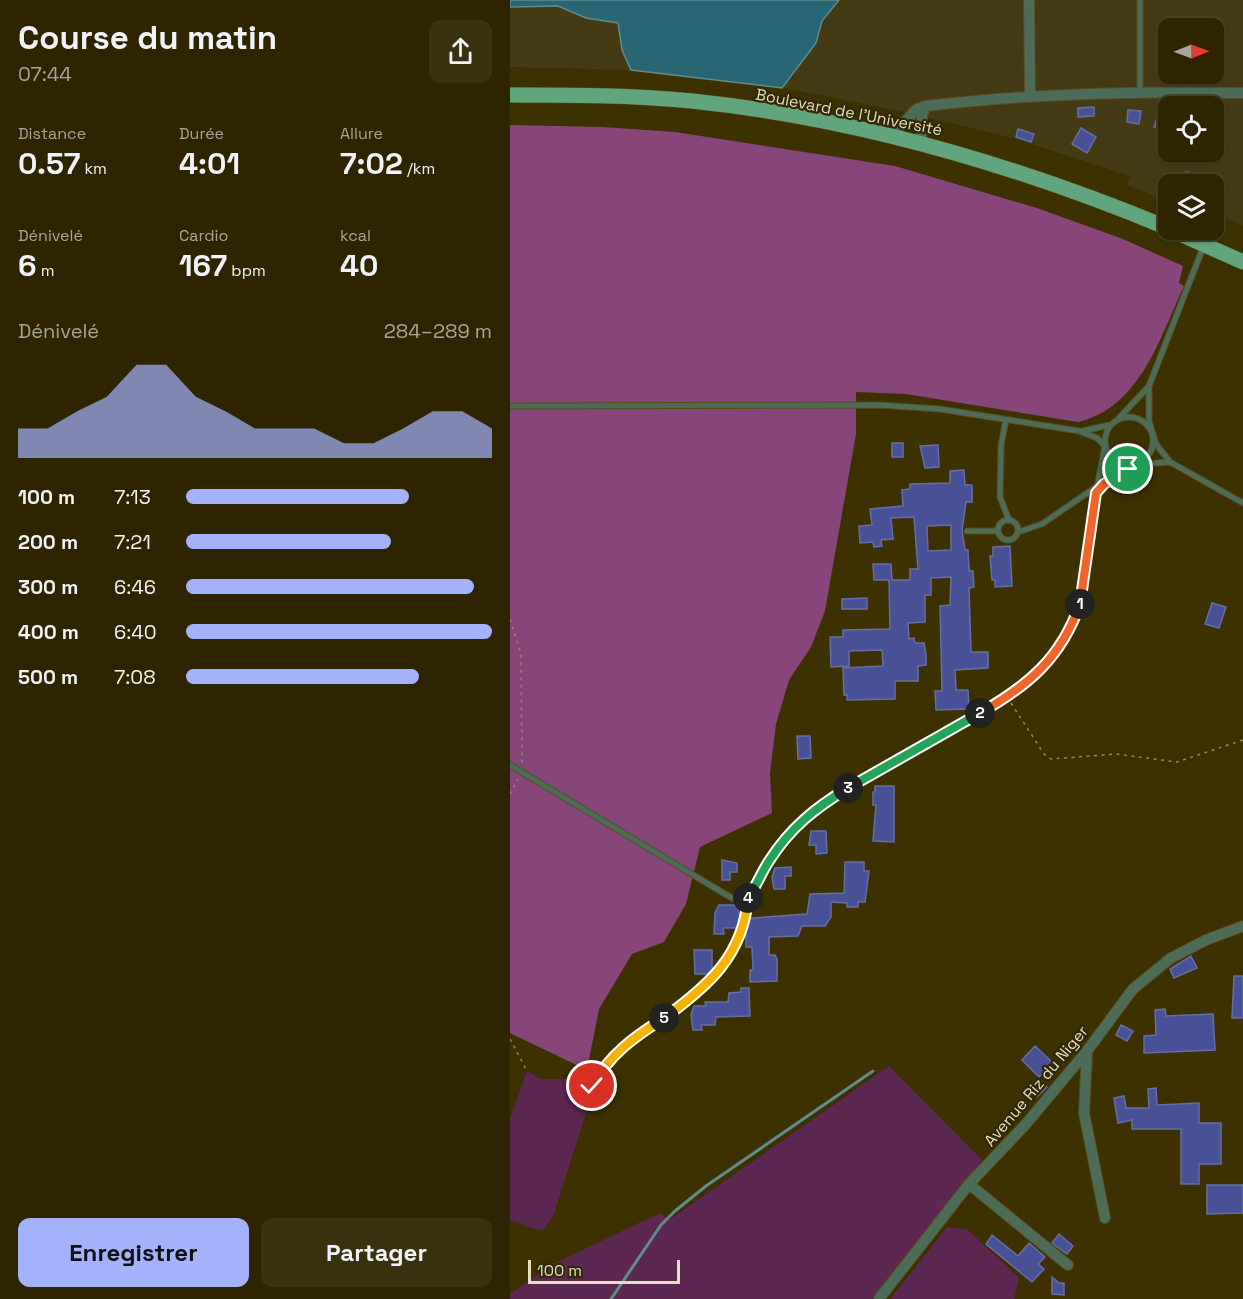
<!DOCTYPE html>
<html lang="fr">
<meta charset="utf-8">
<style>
body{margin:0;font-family:"Space Grotesk",sans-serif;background:#3a310f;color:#f1f3f6;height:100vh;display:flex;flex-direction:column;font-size:22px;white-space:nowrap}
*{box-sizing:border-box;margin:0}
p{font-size:20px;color:#a7a599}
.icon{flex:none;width:33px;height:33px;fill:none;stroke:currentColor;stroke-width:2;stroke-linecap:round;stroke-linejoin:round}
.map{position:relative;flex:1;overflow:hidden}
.side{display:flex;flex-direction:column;background:#2e2500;width:510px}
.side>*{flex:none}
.needle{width:39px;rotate:89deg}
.controls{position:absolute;left:648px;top:18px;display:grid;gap:12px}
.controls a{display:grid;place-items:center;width:66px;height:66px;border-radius:12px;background:#2e2500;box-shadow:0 2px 4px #0004,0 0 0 2px #494222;font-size:30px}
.scale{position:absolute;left:18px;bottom:15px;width:152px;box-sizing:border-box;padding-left:6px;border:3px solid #e5debf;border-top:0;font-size:16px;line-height:21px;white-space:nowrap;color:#e5debf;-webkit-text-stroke:4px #302806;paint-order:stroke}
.pin{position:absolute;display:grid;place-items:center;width:51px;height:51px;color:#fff;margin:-26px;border:3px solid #fff;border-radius:50%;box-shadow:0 2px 6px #0007}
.km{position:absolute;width:30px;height:30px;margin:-15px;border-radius:50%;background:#222;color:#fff;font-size:16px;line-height:30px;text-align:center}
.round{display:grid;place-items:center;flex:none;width:63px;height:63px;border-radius:12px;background:#3a310f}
.head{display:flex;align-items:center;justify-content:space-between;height:102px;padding:0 18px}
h1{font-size:33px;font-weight:700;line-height:45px}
.stats{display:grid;grid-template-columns:repeat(3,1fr);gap:9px;height:102px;padding:6px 18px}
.stats div{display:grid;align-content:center}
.stats b{font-size:30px;font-weight:700}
.stats small{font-size:16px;font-weight:400}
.stats p{font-size:16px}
.chart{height:168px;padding:12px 18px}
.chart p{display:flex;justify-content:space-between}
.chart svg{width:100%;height:108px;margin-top:6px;fill:#a4b2fc;opacity:.7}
.button{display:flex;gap:12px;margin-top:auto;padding:12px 18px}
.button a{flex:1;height:69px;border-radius:12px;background:#a4b2fc;color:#111;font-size:24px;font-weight:700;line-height:69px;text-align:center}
.button a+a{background:#3a310f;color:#f1f3f6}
ul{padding:0 18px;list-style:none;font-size:20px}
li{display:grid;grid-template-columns:96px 72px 1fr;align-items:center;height:45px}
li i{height:15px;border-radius:8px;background:#a4b2fc}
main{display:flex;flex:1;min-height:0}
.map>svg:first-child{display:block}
.built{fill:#443b15;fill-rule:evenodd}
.green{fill:#5c2851}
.forest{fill:#874679}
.water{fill:#286674;stroke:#618a8a;stroke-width:1.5}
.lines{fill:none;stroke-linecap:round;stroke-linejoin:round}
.stream{stroke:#618a8a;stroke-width:3}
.building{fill:#485196;stroke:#656ea4;stroke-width:1.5;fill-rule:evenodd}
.lane-casing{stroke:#584d1f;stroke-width:7}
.street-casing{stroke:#584d1f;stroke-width:12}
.primary-casing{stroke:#584d1f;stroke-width:16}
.path{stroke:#938a62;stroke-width:1.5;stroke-dasharray:3 4.5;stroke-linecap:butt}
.lane{stroke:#4c6c57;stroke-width:5}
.street{stroke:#4c6c57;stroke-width:10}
.primary{stroke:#60a57b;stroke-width:15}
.split-1-casing{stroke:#fff;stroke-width:12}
.split-2-casing{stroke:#fff;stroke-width:12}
.split-3-casing{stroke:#fff;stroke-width:12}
.split-4-casing{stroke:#fff;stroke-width:12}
.split-5-casing{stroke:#fff;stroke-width:12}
.split-6-casing{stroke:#fff;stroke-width:12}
.split-1{stroke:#f0652b;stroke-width:8}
.split-2{stroke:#f0652b;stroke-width:8}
.split-3{stroke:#22a559;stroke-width:8}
.split-4{stroke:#22a559;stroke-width:8}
.split-5{stroke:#f5b400;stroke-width:8}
.split-6{stroke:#f5b400;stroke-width:8}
.labels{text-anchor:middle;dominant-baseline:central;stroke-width:4.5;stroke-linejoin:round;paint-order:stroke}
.street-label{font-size:16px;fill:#e5debf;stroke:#302806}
</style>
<main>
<section class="side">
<div class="head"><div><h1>Course du matin</h1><p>07:44</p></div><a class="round"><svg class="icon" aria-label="share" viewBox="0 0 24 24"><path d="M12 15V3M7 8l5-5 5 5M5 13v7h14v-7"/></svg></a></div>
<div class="stats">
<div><p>Distance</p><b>0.57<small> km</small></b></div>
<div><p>Durée</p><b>4:01</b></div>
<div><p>Allure</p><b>7:02<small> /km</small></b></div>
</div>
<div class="stats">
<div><p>Dénivelé</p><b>6<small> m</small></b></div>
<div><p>Cardio</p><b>167<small> bpm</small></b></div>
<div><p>kcal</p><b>40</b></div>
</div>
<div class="chart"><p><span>Dénivelé</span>284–289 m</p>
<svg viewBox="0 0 160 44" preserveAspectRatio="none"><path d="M0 44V32L10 32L20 25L30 19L40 6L50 6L60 19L70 25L80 32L90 32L100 32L110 38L120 38L130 32L140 25L150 25L160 32V44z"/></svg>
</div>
<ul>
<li><b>100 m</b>7:13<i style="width:73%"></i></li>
<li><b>200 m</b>7:21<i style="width:67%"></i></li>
<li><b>300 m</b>6:46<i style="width:94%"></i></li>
<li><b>400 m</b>6:40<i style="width:100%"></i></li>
<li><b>500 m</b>7:08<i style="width:76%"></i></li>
</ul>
<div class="button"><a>Enregistrer</a><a>Partager</a></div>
</section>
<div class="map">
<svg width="733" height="1299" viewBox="0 0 733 1299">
<rect width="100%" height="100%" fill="#3d3100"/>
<path class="built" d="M0,0h733v226l-29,-14v-28h-46v17l-41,-16 3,-9 -117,-38 -109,-26 -139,-28 -61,-7 -73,-7 -121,-3zM658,28h46v46h-46zM658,106h46v46h-46z"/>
<path class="green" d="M379,1066l93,94 -110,139h-362v-5l43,-30 107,-51 9,7z
M17,1071l13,8h45l7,7 -2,15 -37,116 -11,14 -32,-11v-101z
M437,1227l21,3 51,48 -5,21h-124z"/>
<path class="forest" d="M0,125l93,2 72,5 220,34 142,42 86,31 60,27 -4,17 5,3c-24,51 -44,122 -106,136l-172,-28 -50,-2v42l-31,177 -14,36 -22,33 -13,44 -6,49 2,40 -72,34 -14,57 -22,38 -32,12 -33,55 -12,61 -77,-37z"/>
<path class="water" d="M0,0h329l-17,21 -6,22 -34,45 -151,-18 -9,-20 -4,-27 -32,-5 -28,-12 -48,1z"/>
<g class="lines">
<path class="stream" d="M101,1299l50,-74 14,-14 31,-25 167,-115"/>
</g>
<path class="building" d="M584,107v9l-16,1v-9z
M618,110l13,1 -2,13 -12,-2z
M648,115l10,4v13l-14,-5z
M571,128l15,9 -9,16 -15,-9z
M508,129l16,5 -3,8 -15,-5z
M678,172l3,12h-24l-2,-7z
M382,443h11v14h-11z
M428,445l1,22 -14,1 -5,-22z
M454,470l1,15h7v17h-6l-4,28 3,20h3l1,21h4l1,16 -5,1 2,64h17v16l-33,2 1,20h12l1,19 -33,1 -1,-19h7l-2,-85 10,-1 1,-28 -20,1v17h-6v27l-17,1 1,16 5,-1 1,5h9l2,11v11l-8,1v15h-23v18l-48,1v-5h-3l-1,-27 40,-2 -1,-16 -33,1v15l-18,1 -1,-30h13v-7l47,-1 -1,-49h-15l-1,-16h18l1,16h18v-11h8l-4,-52 -23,1 2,21 -12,1 1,6 -8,1 -1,-5 -13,1 -1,-17 13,-1 -2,-16 33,-3 -1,-16 8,-1v-5l40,-1v-12zM441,525v25l-23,1 -1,-25z
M500,546l2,40 -17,1v-7h-3l-2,-24h3v-9z
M357,598v11h-25v-10z
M702,603l14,4 -7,21 -14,-4z
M287,736h13l1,22 -13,1z
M365,786h19v56l-21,-1 3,-36h-3v-13h2z
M301,831h15l1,22 -11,1v-9h-7z
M212,860l15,3v9h-7v8h-8z
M335,862h19v9h5l-4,31h-7v5h-11v-4l-16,-1v15l-6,9h-23l-4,10 -29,1v18h6l2,4v22l-27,1v-12h3l-1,-23h-6v-19h-23l1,6h-10l1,-21 4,-8h19l2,14 67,-5 3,-20 34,-1z
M281,867v9h-6v13h-11l-2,-12 3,-9z
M184,950h18v24h-17z
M681,956l6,12 -23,10 -4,-9z
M724,976h9v42h-11z
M231,988h8l1,28 -34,1 -1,8h-14l1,5h-9l-2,-15 3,-9h12l-1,-4h23l1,-9 12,-1z
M655,1009l1,7 47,-2 2,36 -71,3v-17l12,-1 -1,-25z
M611,1025l12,6 -6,10 -11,-6z
M525,1046l18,17 -14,14 -17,-17z
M528,1079l9,8 -10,10 -8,-8z
M646,1088l1,17 42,-2v20h22v41h-22v20h-18v-55h-49v-9l-14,3 -4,-25 10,-2 2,12h23l-1,-19z
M697,1185h36v28l-36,1z
M549,1234l14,12 -6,8 -15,-11z
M482,1235l26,21 11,-13 16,14 -7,7 6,5 -12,13 -46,-38z
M542,1277l7,6h5v12l-12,-1z"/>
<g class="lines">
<g class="lane-casing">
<path id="lane" d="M630,92v-92
M694,245l-55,141v35l7,23 14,18 73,41
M0,406l369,-1 61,4 139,22 18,7 8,8 -15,78 -9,76 -9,25 -21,33 -19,22 -25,17 -112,63 -89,56 -25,27 -33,55 -12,2 -6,-3 -220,-132
M595 441a24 24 0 1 1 48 0a24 24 0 1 1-48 0Z
M609,418l30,-32
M496,420l-5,25 -1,52 9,23
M573,431l26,-6
M587,493c19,-24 44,-30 73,-31
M488 530a10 10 0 1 1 20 0a10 10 0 1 1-20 0Z
M457,531h30
M508,532l24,-8 54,-37"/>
</g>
<g class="street-casing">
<path id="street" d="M519,0l1,96
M380,137l27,-28 9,-3c106,-13 211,-15 317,-13
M411,143l1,-28 4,-9
M577,1052l-3,61 21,105
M459,1184l99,81
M369,1299l90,-115 57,-60 61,-73 46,-62 38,-31 35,-18 37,-14"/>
</g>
<g class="primary-casing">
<path id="primary" d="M0,95c60,0 122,0 182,6 164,17 324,64 476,127
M661,230l72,32"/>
</g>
<path class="path" d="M0,619l11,35 1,109
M501,703l33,51 7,5 65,-5 61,8 66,-22
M0,794l8,-15
M0,1039l17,32
M82,1086l9,-16 24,-27 64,-43 28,-25 22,-37 8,-30"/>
<use href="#lane" class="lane"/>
<use href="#street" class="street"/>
<use href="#primary" class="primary"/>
</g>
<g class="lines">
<g class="split-1-casing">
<path id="split-1" d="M570,604l16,-111 8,-9 24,-15"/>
</g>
<g class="split-2-casing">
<path id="split-2" d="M470,713c49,-28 81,-55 100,-109"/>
</g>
<g class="split-3-casing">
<path id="split-3" d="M338,788l132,-75"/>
</g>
<g class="split-4-casing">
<path id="split-4" d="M238,898c8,-11 13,-25 21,-37 21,-33 46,-53 79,-73"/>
</g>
<g class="split-5-casing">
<path id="split-5" d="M154,1018c44,-32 79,-62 84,-120"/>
</g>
<g class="split-6-casing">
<path id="split-6" d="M82,1086c18,-32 42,-49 72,-68"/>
</g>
<use href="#split-1" class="split-1"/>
<use href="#split-2" class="split-2"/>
<use href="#split-3" class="split-3"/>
<use href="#split-4" class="split-4"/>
<use href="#split-5" class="split-5"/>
<use href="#split-6" class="split-6"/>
</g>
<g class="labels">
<g class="street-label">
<text transform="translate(339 112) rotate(11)">Boulevard de l'Université</text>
<text transform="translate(526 1086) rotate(-50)">Avenue Riz du Niger</text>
</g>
</g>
</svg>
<div class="controls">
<a><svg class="needle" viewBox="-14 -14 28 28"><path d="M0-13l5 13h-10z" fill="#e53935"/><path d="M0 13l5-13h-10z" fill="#a7a599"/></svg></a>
<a><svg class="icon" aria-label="locate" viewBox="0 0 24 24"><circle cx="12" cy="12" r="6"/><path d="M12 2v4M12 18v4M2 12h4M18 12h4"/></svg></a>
<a><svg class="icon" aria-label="layers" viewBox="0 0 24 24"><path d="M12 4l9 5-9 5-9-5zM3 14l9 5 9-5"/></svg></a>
</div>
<div class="scale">100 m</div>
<div class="pin" style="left:618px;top:469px;background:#1e9e55"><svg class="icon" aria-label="arrive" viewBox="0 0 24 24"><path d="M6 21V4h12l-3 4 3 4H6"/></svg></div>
<div class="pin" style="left:82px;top:1086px;background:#d93025"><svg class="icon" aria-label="check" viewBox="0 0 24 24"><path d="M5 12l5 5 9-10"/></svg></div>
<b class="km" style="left:570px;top:604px">1</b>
<b class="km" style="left:470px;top:713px">2</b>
<b class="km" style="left:338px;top:788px">3</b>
<b class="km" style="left:238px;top:898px">4</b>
<b class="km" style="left:154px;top:1018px">5</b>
</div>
</main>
